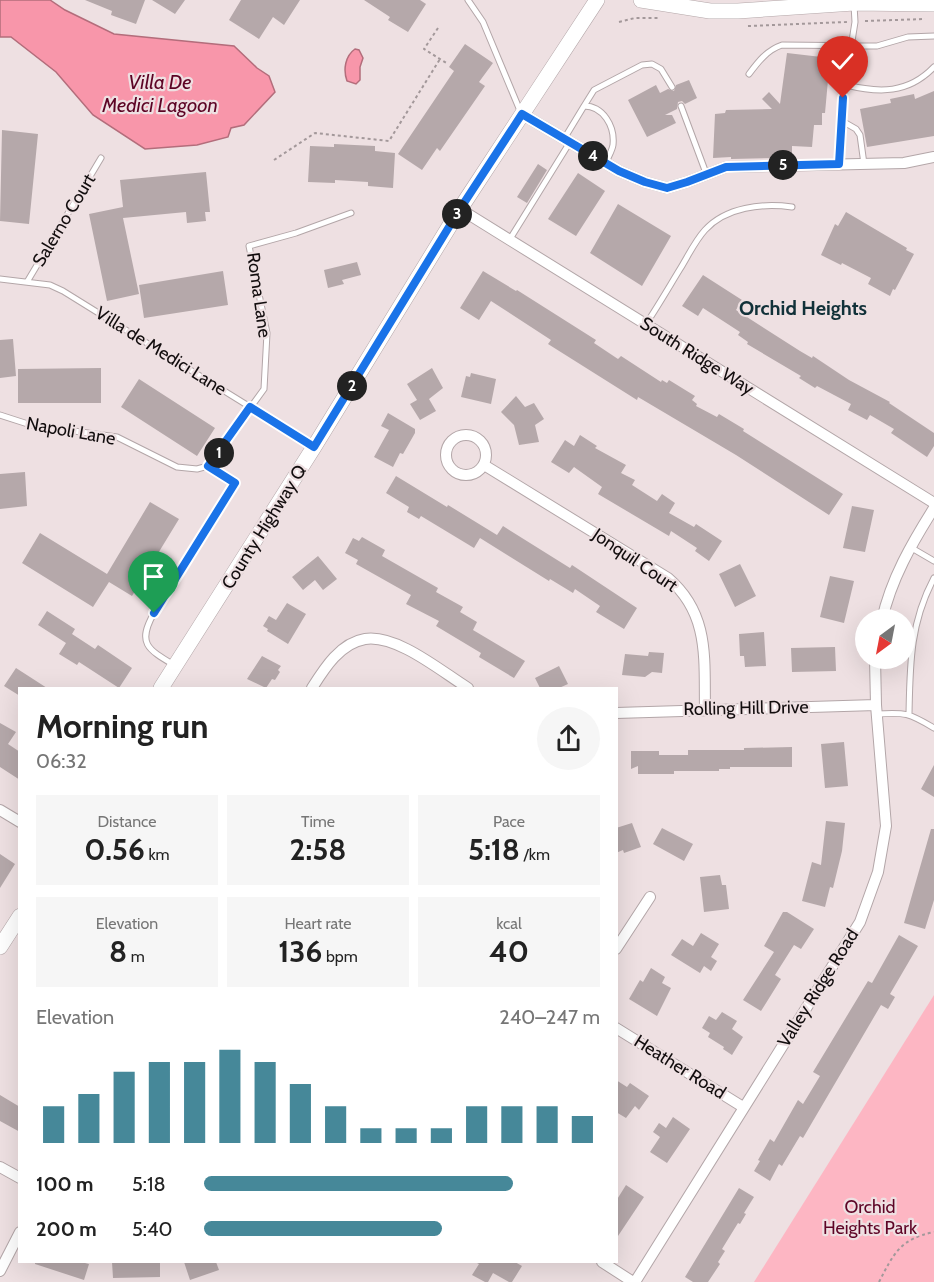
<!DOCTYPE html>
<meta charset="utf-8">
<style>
body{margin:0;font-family:Cabin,sans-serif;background:#f6f6f6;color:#222;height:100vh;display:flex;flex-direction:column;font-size:22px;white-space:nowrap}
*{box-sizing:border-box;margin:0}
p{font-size:20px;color:#767676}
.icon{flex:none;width:33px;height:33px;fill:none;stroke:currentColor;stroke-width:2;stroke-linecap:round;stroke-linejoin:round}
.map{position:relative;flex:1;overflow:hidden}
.sheet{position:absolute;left:18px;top:687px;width:600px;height:576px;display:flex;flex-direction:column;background:#fff;border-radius:0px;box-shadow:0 6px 24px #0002}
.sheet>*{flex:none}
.needle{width:39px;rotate:212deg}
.tools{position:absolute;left:855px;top:609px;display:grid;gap:12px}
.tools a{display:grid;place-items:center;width:60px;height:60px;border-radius:50%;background:#fff;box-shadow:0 6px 24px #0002;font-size:30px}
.pin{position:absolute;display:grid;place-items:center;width:51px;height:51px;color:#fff;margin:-62px -26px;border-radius:50% 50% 50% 0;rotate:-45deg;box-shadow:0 0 6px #0007}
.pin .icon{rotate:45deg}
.km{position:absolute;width:30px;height:30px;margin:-15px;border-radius:50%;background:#222;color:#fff;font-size:16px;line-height:30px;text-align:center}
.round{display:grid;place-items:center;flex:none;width:63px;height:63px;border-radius:32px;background:#f6f6f6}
.head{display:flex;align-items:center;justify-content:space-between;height:102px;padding:0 18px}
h1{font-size:33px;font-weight:800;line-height:45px}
.stats{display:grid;grid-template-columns:repeat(3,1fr);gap:9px;height:102px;padding:6px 18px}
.stats div{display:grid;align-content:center;border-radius:0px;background:#f6f6f6;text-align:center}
.stats b{font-size:30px;font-weight:800}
.stats small{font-size:16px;font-weight:400}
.stats p{font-size:16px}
.chart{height:168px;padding:12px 18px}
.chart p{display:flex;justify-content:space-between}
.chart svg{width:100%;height:108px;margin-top:6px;stroke:#468899;stroke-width:6}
ul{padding:0 18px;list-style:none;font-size:20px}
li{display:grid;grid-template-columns:96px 72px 1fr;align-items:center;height:45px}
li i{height:15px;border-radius:8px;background:#468899}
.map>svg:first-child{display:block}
.green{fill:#fdb6c3}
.water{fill:#f896aa;stroke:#b36d7b;stroke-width:1.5}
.building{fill:#b5a8aa}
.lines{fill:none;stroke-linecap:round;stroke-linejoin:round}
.lane-casing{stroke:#b3a6a8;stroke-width:7}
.street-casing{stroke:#b3a6a8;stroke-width:12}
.secondary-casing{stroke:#b3a6a8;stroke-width:16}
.path{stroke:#a3989a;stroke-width:2;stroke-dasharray:3 3;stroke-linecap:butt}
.lane{stroke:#fff;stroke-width:5}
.street{stroke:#fff;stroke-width:10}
.secondary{stroke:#fff;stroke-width:15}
.route-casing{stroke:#fff;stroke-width:12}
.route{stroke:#1a73e8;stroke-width:8}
.labels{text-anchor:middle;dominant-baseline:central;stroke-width:4.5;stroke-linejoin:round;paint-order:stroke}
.street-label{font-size:18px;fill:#120d0e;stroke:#eee0e2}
.park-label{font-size:18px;fill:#5e0526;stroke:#eee0e2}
.water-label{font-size:20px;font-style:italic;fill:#5c0324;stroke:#eee0e2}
.neighbourhood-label{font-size:20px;font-weight:bold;fill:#113139;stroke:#eee0e2}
</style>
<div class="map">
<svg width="934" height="1282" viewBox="0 0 934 1282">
<rect width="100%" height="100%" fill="#eee0e2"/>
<path class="green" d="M934,995v287h-180z"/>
<path class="water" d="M0,0h50l15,10 49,24 120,12 23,22 12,8 6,16 -31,33 -13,3 -3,9 -31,8 -52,4 -52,-34 -37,-43 -45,-35h-11z
M355,49l4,1 4,8 -3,9v13l-4,4 -9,-3c-4,-11 -2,-25 8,-32z"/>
<path class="building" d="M85,0h60l-9,24 -25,-9 1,-4z
M152,0h33l-10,14z
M241,0h59l-16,25 -11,-8 -14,22 -30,-19z
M364,0h56l6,4 -18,28 -20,-12 2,-3z
M465,44l28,19 -14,19 6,4 -45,65 -3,-3 -15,22 -24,-16 56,-83 -5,-4z
M787,53l43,5 -5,55h-3v12h-8l-2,22 -20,-1v7h-15l2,5 -48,1v-2l-18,1 2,-44 10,-1 1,-3 46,-1 -10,-10 7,-7 11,12z
M689,80l8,18 -12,6 -3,-3 -4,1 -1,7 -12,6h7l4,8 -29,14 -19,-37 28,-15 4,8 8,-4 6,2 2,-6z
M934,91v45l-67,11 -7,-38 31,-6 -1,-4 24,-5 1,5z
M2,130l36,4 -9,90 -29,-3z
M334,144l41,2v5l20,2 -2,35 -25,-2v-4l-33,-2v3l-27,-1 2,-36 24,1z
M538,164l9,6 -20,33 -10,-6z
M206,172l4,40h-5l1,9 -19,2 -1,-11 -63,6 16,76 -32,7 -18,-87 34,-7 -3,-27z
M578,173l27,18 -29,45 -28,-17z
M618,204l53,32 -29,50 -52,-33z
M846,212l61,36 -1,2 8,4 -19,36 -2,-1 -3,7 -22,-12 3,-6 -29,-15 -1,2 -20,-10 14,-31 3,2z
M357,262l4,13 -19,5 2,4 -16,4 -4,-18z
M223,271l5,34 -84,13 -5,-33z
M483,271l33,20 1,-1 79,50 -2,3 24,16 3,-3 40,26 1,-2 5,3 2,-3 26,16 -3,4 5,4 -1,2 21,11 2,-3 25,15 -1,2 100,63 -14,21 -93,-60 -98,-58 -1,3 -89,-56 3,-4 -60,-39 -12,19 -19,-12z
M703,275l39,25 -6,10 64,41 12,7 1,-2 36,24 41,22 -1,1 45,30v13l-7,11 -36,-24 3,-4 -24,-14 -3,5 -19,-10 3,-6 -34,-18 -2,2 -16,-10 2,-2 -54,-32 1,-2 -10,-7 2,-3 -37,-24 -5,8 -16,-10z
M13,339l3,37 -16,2v-38z
M101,368v35h-83v-34z
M432,368l11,20 -14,11 7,12 -16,9 -10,-16 7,-4 -10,-16z
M471,373l25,6 -5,25 -30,-7 5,-21 4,1z
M139,379l76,49 -18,28 -76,-49z
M516,396l9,11 9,-4 10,16 -9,6 4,17 -20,3 -5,-20 -13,-13z
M388,413l27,16v4l-12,21 -3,-1 -7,14 -19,-10 15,-27 -8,-4z
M580,435l17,11 -2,2 31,17 -5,8 14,7 -3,5 25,16 5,-7 13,9 -6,10 25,14 2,-3 26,17 -13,20 -14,-10 2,-3 -26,-17 -2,5 -71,-42 4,-7 -28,-20 -5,6 -18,-11 14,-22 9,6z
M25,472l2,34 -27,3v-35z
M396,476l51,31 1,-2 49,30 6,-9 67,42 2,-3 65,43 -13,21 -28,-17 4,-6 -25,-17 -2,4 -23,-14 -1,2 -69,-43 -6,10 -53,-32 -2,3 -12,-7 2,-5 -23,-14z
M150,502l29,17 -47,77 -23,-14 -16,25 -71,-44 18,-30 67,41z
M852,506l22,4 -9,42 -22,-4z
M362,537l23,13 -3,6 56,32 -2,4 27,15 -3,5 17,10 -4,8 52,31 -11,17 -35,-21 2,-4 -45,-27 3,-5 -33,-17 5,-9 -55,-31 2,-4 -13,-7 8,-15 6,3z
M318,556l19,23 -14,11 -8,-10 -12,10 -11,-13z
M740,564l16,32 -21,11 -16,-33z
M830,576l24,5 -10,42 -24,-6z
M287,603l19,11 -18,30 -21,-13 1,-2 -5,-3 6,-10 7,4z
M47,611l28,18 -3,5 23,15 3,-4 34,23 -13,20 -40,-26 -2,3 -18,-11 7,-11 -28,-18z
M764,632l2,34 -21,1 -1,-11h-4l-1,-22z
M835,647l1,24 -44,1 -1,-24z
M649,652l15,1 -2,20 -10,-1 -7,5 -23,-2 3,-21 23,2z
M262,656l19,10 -3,4 2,2 -5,8 -3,-1 -6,9 -19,-9z
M559,666l9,18 -9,4h-19l-5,-10z
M16,668l31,20h-27v8l-16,-10z
M0,723l16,9 -8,12 12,8v28l-20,-13z
M844,742l4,44 -23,2 -4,-44z
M792,747v20h-62v2h-11v2h-45v3h-36v-8l-7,3v-18h28v4h29v-5h56v-2z
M934,765v32l-13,-8z
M826,821l19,2 -3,28 -9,37 -3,-1 -5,20 -23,-6 10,-39 9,3z
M632,823l9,24 -17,6 -1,-3 -7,3v-25z
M662,828l31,16 -9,17 -31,-17z
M931,829h3v71l-9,29 -21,-6z
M0,854l15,10 -15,24z
M720,875l2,10h4l3,24 -25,3 -4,-35z
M783,912h4l27,17 -13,20 -7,-4 -19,30 6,4 -20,32 -18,-11 31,-48 -10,-6z
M701,933l18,11 -8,13 6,4 -6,10 -7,-5 -4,7 -29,-18 11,-16 11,7z
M899,935l19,11 -28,48 5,3 -7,12 -7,-4 -78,133 -3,-2 -18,30 -3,-2 -9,17 -16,-10 6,-10 -2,-1 12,-21 4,3 24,-42 5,4 17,-28 -7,-4 55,-91 4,2z
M651,968l14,9 -3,6 9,5 -14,28 -28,-17 11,-19 3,2z
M722,1012l15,9 -5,8 11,8 -11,18 -9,-6 1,-2 -16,-10 2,-4 -8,-5 7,-12 7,4z
M616,1080l11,7 3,-4 19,13 -10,14 -4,-4 -9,12 -10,-6z
M0,1095l20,12v25l-20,-11z
M673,1117l17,12 -23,34 -17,-11 10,-15 -7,-5 6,-9 7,5z
M626,1185l18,12 -28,42v-38z
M739,1188l15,9 -10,16 2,1 -6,10 -2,-1 -16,26 3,2 -7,11 2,2 -12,18h-15l-8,-5z
M35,1262h46l8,2 -5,16 -49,-16z
M112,1262h48v15l-47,1z
M184,1262h32l3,8 -29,10z
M475,1262h40l7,4 -10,16h-3l-16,-9 -5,9h-3l-13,-7 7,-11z"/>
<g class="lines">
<g class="lane-casing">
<path id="lane" d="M468,0l15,22 38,91
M749,74c9,-12 18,-24 33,-29l95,1 31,-9 26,-1
M846,85c33,8 62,9 88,-18
M584,106l10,-16 48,-25 10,-1 9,5 11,18
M681,106l25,67
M842,121l14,8 4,6 4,29
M564,139l20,-33c19,0 31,20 29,39 -1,6 -5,12 -7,18
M839,164l4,-66 12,-76 -1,-17
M510,239l60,-97
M0,279l50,6 13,6 250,155
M27,282l74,-124
M646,324c12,-18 23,-37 34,-55 8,-13 15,-28 25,-39 21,-23 57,-27 87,-23
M0,415l31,10 86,12 60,30 20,2 11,-3 56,-77 3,-56 -18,-87 47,-13 55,-20
M910,547l24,14
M174,665c-27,-16 -37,-22 -20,-52l81,-130 -27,-17
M877,714c28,-2 32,-1 57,14
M909,714c1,-50 1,-91 25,-136"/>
</g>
<g class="street-casing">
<path id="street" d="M522,114l97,57 26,11 22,6 20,-6 39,-15 178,-4 30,-6
M460,209l474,294
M446 455a20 20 0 1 1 40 0a20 20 0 1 1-40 0Z
M484,465l184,113c42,36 36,81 37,131
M882,620c9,-41 30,-77 52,-112
M312,688c12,-19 28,-45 53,-49 32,-5 77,33 103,49
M616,713l260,-8
M0,810l20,12
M616,949l34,-52
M616,1028l127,79
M0,1167l20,11
M602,1262l31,20
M0,1271l20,-39
M635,1282l225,-360 18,-50 8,-46 -10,-121 -1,-47"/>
</g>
<g class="secondary-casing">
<path id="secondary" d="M641,0l69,11h28l116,-8 80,1
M161,688l153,-241 146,-238 137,-209
M0,947l20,-31"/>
</g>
<path class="path" d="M865,21l60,-2
M619,22l16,-4h24
M748,26l99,-4
M438,28l-14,21 24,15
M274,160l41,-27 74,8 51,-82
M879,1282c15,-29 21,-43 55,-50"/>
<use href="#lane" class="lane"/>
<use href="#street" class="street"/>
<use href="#secondary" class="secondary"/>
</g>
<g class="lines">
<g class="route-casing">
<path id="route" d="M154,613l81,-130 -27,-17 42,-59 64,40 146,-238 62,-95 97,57 26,11 22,6 20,-6 39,-15 113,-3 4,-66"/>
</g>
<use href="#route" class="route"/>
</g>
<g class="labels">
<g class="street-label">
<text transform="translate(64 220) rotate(-59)">Salerno Court</text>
<text transform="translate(259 295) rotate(82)">Roma Lane</text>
<text transform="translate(161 351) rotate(32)">Villa de Medici Lane</text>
<text transform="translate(697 356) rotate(32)">South Ridge Way</text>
<text transform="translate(71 431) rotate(10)">Napoli Lane</text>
<text transform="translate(264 527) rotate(-58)">County Highway Q</text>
<text transform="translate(635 560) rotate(34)">Jonquil Court</text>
<text transform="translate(746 708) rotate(-1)">Rolling Hill Drive</text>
<text transform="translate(818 988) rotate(-58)">Valley Ridge Road</text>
<text transform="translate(680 1067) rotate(32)">Heather Road</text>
</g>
<g class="park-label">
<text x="870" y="1207">Orchid<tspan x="870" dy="21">Heights Park</tspan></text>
</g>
<g class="water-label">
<text x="160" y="82">Villa De<tspan x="160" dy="23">Medici Lagoon</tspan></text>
</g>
<g class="neighbourhood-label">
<text x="803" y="308">Orchid Heights</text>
</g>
</g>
</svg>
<div class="tools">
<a><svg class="needle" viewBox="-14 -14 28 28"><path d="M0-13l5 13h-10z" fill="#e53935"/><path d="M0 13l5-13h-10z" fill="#767676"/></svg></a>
</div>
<div class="pin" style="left:154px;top:613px;background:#1e9e55"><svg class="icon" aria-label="arrive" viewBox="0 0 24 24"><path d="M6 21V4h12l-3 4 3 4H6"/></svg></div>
<div class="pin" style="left:843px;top:98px;background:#d93025"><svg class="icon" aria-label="check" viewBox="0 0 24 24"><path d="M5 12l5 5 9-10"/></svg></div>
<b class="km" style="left:219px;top:453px">1</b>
<b class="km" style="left:352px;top:386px">2</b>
<b class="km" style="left:457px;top:214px">3</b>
<b class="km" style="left:593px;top:156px">4</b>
<b class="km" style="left:783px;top:165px">5</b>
<section class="sheet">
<div class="head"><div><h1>Morning run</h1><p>06:32</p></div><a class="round"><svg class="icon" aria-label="share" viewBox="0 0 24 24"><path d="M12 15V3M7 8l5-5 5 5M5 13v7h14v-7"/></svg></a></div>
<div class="stats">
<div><p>Distance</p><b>0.56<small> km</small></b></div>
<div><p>Time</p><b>2:58</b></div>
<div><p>Pace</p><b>5:18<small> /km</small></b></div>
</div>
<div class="stats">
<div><p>Elevation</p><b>8<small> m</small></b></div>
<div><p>Heart rate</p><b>136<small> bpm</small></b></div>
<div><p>kcal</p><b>40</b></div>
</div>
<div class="chart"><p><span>Elevation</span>240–247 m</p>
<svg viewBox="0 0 160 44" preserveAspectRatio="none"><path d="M5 44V29M15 44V24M25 44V15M35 44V11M45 44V11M55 44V6M65 44V11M75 44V20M85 44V29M95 44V38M105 44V38M115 44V38M125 44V29M135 44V29M145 44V29M155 44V33"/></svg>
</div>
<ul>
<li><b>100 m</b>5:18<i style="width:78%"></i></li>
<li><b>200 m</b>5:40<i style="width:60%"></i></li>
</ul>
</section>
</div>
